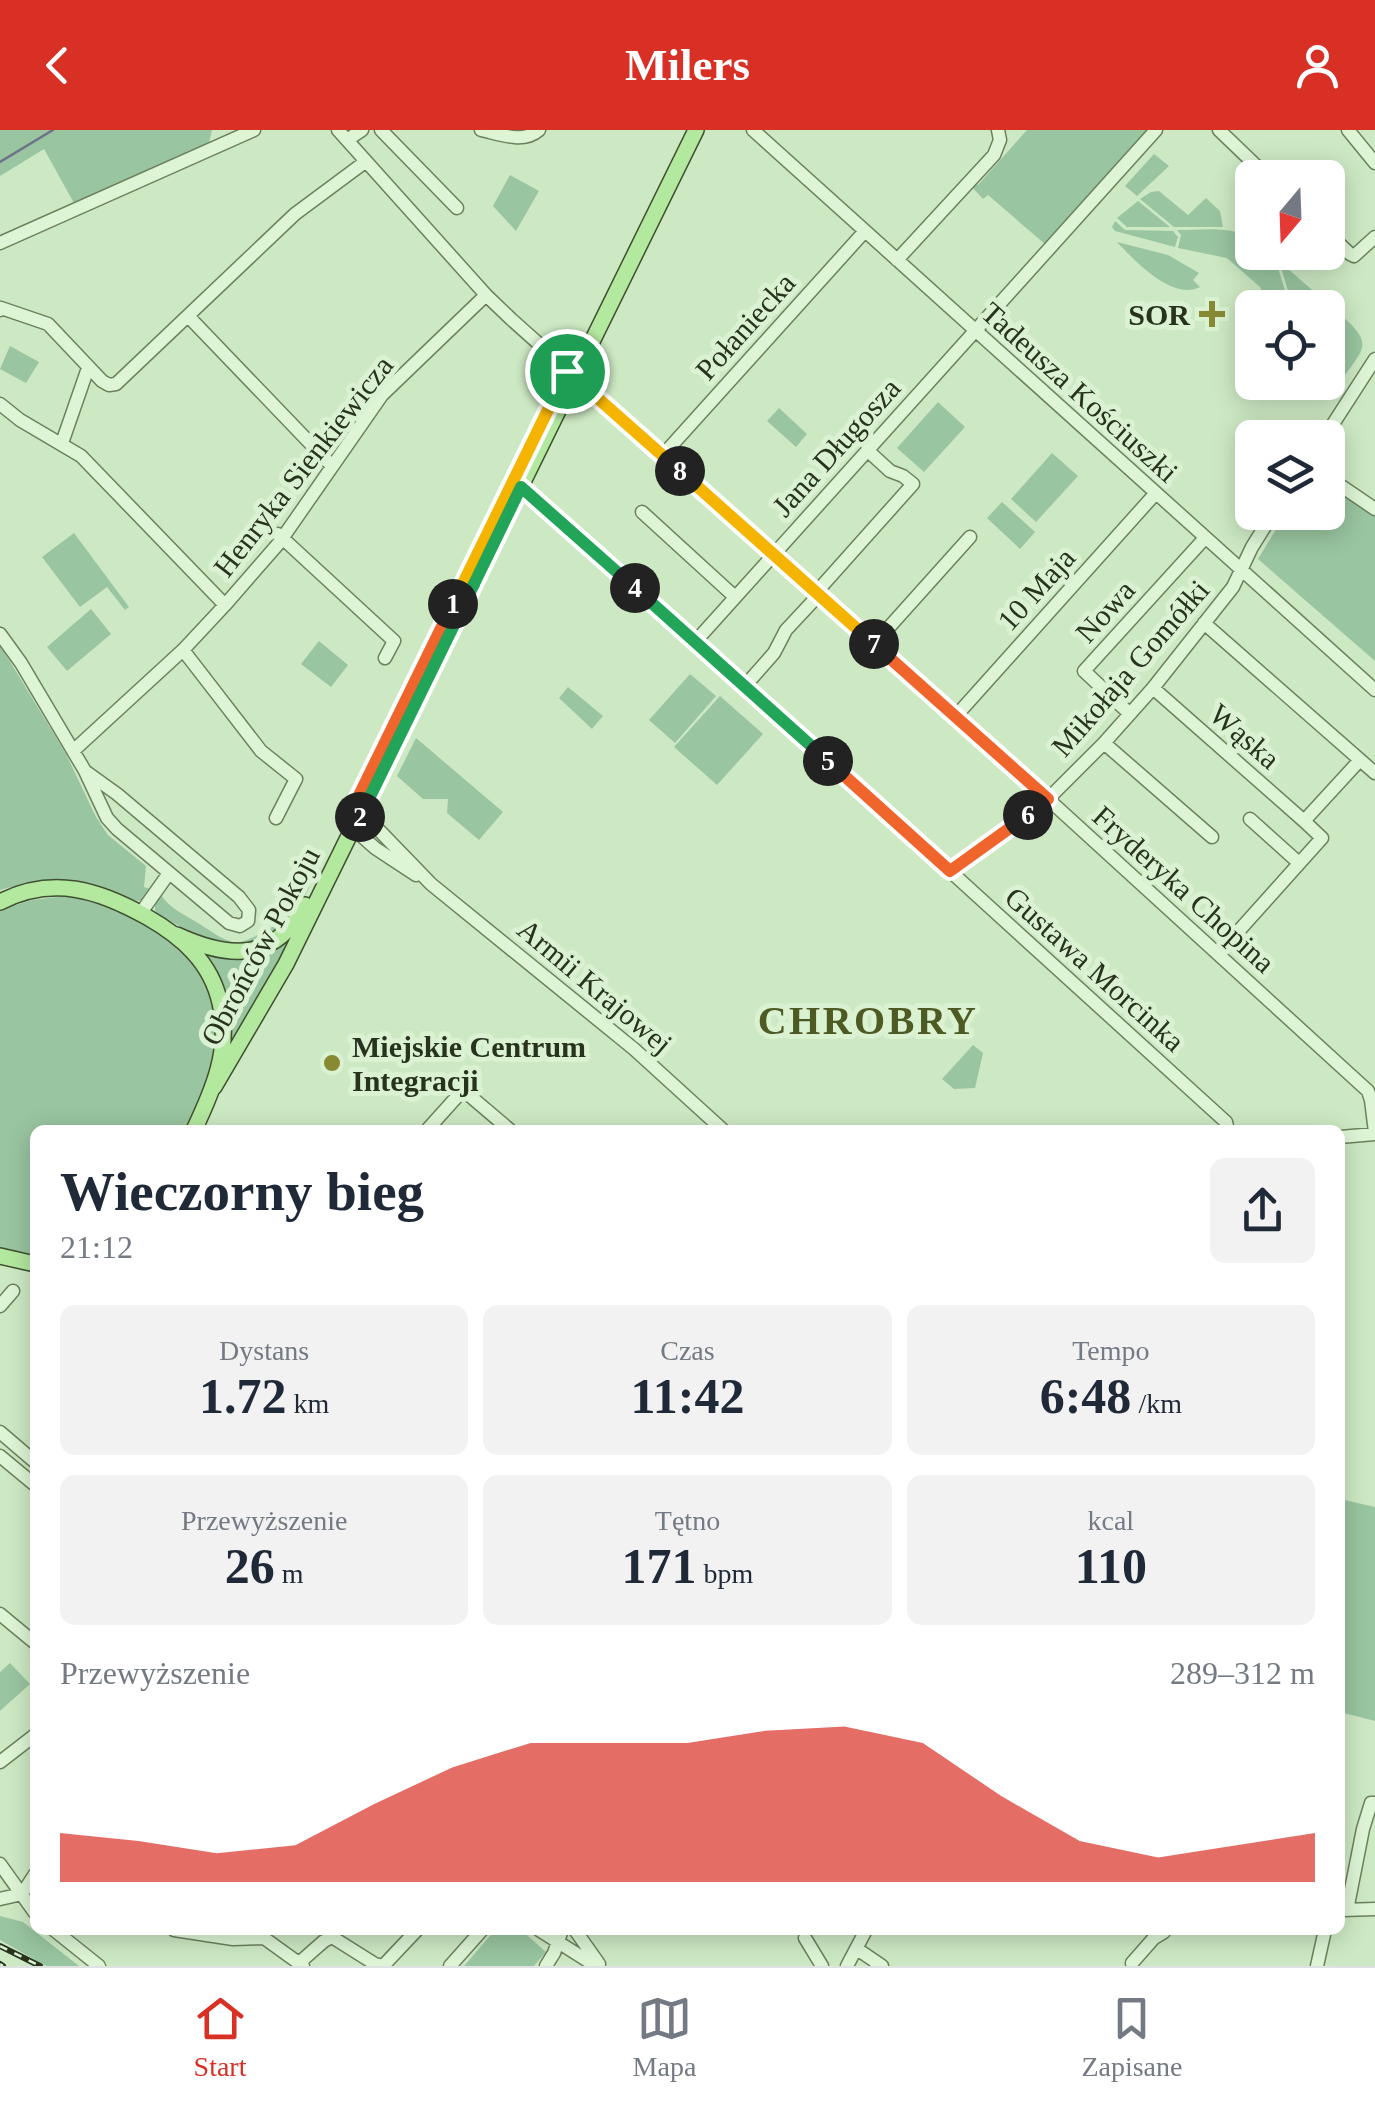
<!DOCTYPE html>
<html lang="pl">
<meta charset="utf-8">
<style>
body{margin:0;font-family:Georgia,serif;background:#f2f2f3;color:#1f2937;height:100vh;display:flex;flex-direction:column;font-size:38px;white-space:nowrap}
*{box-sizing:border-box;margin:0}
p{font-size:32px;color:#747a83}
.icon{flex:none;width:55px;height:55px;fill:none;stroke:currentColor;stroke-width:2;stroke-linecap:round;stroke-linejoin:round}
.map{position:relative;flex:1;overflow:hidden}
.drawer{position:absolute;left:30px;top:995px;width:1315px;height:810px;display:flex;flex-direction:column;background:#fff;border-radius:15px;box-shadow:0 5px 25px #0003}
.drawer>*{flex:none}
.needle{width:65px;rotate:199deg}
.tools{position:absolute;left:1235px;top:30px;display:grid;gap:20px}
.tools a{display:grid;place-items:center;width:110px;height:110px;border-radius:15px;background:#fff;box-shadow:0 5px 25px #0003;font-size:50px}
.pin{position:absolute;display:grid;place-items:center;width:85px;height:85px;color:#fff;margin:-42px;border:5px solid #fff;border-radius:50%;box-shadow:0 2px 10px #0007}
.km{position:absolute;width:50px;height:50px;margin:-25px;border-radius:50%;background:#222;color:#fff;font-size:28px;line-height:50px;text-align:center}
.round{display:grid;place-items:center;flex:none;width:105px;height:105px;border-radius:15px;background:#f2f2f3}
.head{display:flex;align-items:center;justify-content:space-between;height:170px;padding:0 30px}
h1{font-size:55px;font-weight:600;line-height:75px}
.stats{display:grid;grid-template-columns:repeat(3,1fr);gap:15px;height:170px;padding:10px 30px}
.stats div{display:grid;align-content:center;border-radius:15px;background:#f2f2f3;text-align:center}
.stats b{font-size:50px;font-weight:600}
.stats small{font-size:28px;font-weight:400}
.stats p{font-size:28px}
.chart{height:280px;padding:20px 30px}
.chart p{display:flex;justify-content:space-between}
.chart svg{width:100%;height:180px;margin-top:10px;fill:#d93025;opacity:.7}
header{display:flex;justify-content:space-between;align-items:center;height:130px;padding:0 30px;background:#d93025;color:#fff;font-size:45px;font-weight:600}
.dock{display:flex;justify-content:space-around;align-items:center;height:140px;border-top:2px solid #e0e1e3;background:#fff;font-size:28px;color:#747a83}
.dock a{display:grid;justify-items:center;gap:5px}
.dock .current{color:#d93025}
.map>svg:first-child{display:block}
.green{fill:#99c5a0}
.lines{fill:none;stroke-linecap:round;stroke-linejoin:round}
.stream{stroke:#6d7389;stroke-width:2.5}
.minor-casing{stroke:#6c815c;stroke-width:15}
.major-casing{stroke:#3f4f30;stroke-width:18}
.minor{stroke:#ddf5d5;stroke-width:12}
.major{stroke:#b3e89f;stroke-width:15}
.rail-casing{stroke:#28331e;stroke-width:6}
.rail{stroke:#daf1d2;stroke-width:2.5;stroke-dasharray:8;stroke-linecap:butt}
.split-1-casing{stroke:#fff;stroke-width:20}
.split-2-casing{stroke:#fff;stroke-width:20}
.split-3-casing{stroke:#fff;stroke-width:20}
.split-4-casing{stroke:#fff;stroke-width:20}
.split-5-casing{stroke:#fff;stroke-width:20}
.split-6-casing{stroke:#fff;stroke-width:20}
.split-7-casing{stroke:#fff;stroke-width:20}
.split-8-casing{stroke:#fff;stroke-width:20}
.split-9-casing{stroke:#fff;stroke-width:20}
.split-1{stroke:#f5b400;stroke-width:12}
.split-2{stroke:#f0652b;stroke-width:12}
.split-3{stroke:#22a559;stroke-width:12}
.split-4{stroke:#22a559;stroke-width:12}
.split-5{stroke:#22a559;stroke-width:12}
.split-6{stroke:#f0652b;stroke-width:12}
.split-7{stroke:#f0652b;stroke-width:12}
.split-8{stroke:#f5b400;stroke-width:12}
.split-9{stroke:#f5b400;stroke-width:12}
.poi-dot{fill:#878933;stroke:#daf1d2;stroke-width:4}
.labels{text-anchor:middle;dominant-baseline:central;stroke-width:10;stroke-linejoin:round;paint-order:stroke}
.poi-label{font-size:30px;font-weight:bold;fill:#28331e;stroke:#daf1d2;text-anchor:end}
.street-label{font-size:30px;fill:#28331e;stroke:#daf1d2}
.district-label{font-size:40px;font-weight:bold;letter-spacing:2.5px;fill:#4d5a23;stroke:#daf1d2}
</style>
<header><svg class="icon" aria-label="back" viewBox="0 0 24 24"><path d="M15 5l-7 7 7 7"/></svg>Milers<svg class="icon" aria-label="person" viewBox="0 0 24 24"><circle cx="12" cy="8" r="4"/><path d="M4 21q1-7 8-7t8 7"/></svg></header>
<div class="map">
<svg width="1375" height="1836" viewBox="0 0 1375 1836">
<rect width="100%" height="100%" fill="#cde9c3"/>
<path class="green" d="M0,0h212l-4,17 -133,58 -31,-56 -44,27z
M1027,0h123l-104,115 -58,-50 -5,4 -12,-13 2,-4 5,3z
M1154,24l15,12 -32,30 -12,-10z
M510,45l29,16 -23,40 -23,-25z
M1159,61l29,24 18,-17 14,13 3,16h-49l-34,-28 11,-7z
M1138,71l32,26h-43l-10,-9z
M1115,91l10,9 48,1 5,6 -3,10 -60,-16 -3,-4z
M1177,100c24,0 55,-5 75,9v13l17,1 6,5 15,49h-19l-3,-4 6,1 1,-3 -4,-2v-2l-12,-3 -4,-3 6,1v-4l-34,-30 -49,-10 3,-13z
M1117,112l51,13 31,18 -6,7 7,7c-28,14 -65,-26 -83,-45z
M1279,131l56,49 -42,-3z
M1328,184h12c35,31 24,33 1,67l-13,-12z
M10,216l29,16 -13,21 -26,-14z
M938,272l27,25 -41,45 -27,-24z
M779,278l28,26 -11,13 -29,-26z
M1052,323l26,23 -42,46 -25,-23z
M1328,350l47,32v149l-117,-102 28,-46 42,-1z
M1002,372l33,30 -15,17 -33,-31z
M74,403l55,74 -4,3 -18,-23 -27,20 -38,-50z
M91,479l20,25 -44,37 -20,-24z
M319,511l29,24 -17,22 -30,-23z
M0,515l66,109 30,63 12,18 38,31 -2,21 6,2 -7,11 -6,1c-16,-5 -30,-14 -47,-18 -30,-7 -60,-1 -90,7z
M690,544l26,22 -41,47 -26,-23z
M568,557l35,29 -11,13 -33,-31z
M720,566l43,38 -46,51 -43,-38z
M416,608l87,74 -24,28 -32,-27 1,-14h-25l-26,-23z
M314,735h6l-20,41 -30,31 -31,11 -43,-13 -37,-20 -4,-4v-10l6,-6c8,13 24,20 37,28 10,6 24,17 35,19 7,2 16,-3 23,-6 35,-15 42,-39 58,-71z
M65,766c67,11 157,60 153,139 -2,33 -20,65 -33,95h-150v126l-10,-1 -25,-7v-338l32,-10z
M297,798l-67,123 -33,-103 18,7z
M973,915l10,8 -8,35 -21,1 -12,-10z
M1340,1369l35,8v214l-35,-9z
M10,1533l20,21 -30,27v-39z
M0,1786l23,6 56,44h-33l-46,-26z
M495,1800h26l25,22 -12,14h-70z"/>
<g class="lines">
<path class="stream" d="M0,32l53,-32"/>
<g class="minor-casing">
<path id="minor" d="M338,0l148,165 25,24 537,480 320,292 3,9 4,32
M381,0l76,78
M481,0c19,4 42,14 58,0
M753,0l622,560
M1219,0l50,48
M1348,0l27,33
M347,10l15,-10
M1328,103l22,21 4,2 21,-19
M0,113l254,-113
M897,130l97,-105 6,-15 -2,-10
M0,180l1,-2 47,16 54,57 7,4 7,-1 179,-170 70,-52
M188,186l143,149
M0,274l20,16 61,36 144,149
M1324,308l51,-79
M62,313l26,-75
M663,325l202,-224
M1328,347l47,32
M521,357l429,384 276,251 2,8
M642,382l93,85
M278,404l116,107 -9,17
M1204,493l171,150
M0,504l21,29 64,108 22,47 10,11 112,94 11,3 8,-5 1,-11 -10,-13 -122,-103 -32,-23
M695,512l461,-512
M874,514l96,-107
M183,520l78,101 35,28 -20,39
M744,557l30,-34 12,-23 29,-31 6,-12 92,-103 -10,-8 -13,-5 -23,-21
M1153,558l151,133
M1130,584l-46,-43 121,-133
M955,587l200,-223
M1104,613l108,94
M73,621l110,-101 42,-45 54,-62 103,-148 104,-100
M367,672l6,22 58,60 203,165 89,81
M1250,689l49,44
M346,692l29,26 41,27
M950,741l98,-72 56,-56 49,-55 80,-101 19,-40 22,-35
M140,784l29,-41
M1218,824l104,-116 -18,-17 56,-61
M427,1000l36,-40 47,40
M1340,1007l35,-3
M0,1176l13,-15
M0,1302l35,30
M0,1326l35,29
M0,1484l35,29
M0,1632l35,-27
M0,1734l35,49
M22,1764l13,-20
M0,1769l22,-5
M1343,1780l32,-1
M1347,1780l16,-81 8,-26h4
M54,1800l45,36
M174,1800l59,9 31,-1 39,28
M539,1800l57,36
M575,1800l24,34
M805,1808l17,28
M857,1819l25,17
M299,1833l25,-22 8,-4 43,27 8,2 34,-36
M1132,1833l22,-25 10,-6
M450,1836l32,-36
M546,1836l8,-13 8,-23
M847,1836l19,-36
M1317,1836l8,-36"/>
</g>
<g class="major-casing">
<path id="major" d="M0,772c53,-27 99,-12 147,15 35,20 64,45 73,86 11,46 -7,87 -26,127
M177,805c52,24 98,27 128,-30
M214,957l72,-123 410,-834
M0,1126l35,8"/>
</g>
<use href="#minor" class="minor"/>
<use href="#major" class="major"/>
<g class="rail-casing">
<path id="rail" d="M0,1816l40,20
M0,1834l3,2"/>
</g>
<use href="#rail" class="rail"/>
</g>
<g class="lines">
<g class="split-1-casing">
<path id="split-1" d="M453,474l114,-233"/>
</g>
<g class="split-2-casing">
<path id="split-2" d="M360,687l-3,6 -11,-1 107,-218"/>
</g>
<g class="split-3-casing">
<path id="split-3" d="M360,687l114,-233"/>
</g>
<g class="split-4-casing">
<path id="split-4" d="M474,454l47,-97 114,101"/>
</g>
<g class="split-5-casing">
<path id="split-5" d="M635,458l193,173"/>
</g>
<g class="split-6-casing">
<path id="split-6" d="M828,631l122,110 78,-56"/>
</g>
<g class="split-7-casing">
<path id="split-7" d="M874,514l174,155 -20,16"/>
</g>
<g class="split-8-casing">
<path id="split-8" d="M680,341l194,173"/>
</g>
<g class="split-9-casing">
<path id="split-9" d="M567,241l113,100"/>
</g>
<use href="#split-1" class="split-1"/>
<use href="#split-2" class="split-2"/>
<use href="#split-3" class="split-3"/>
<use href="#split-4" class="split-4"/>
<use href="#split-5" class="split-5"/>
<use href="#split-6" class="split-6"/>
<use href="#split-7" class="split-7"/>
<use href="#split-8" class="split-8"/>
<use href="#split-9" class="split-9"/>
</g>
<g class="poi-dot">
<path d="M1207 169h10v10h10v10h-10v10h-10v-10h-10v-10h10z"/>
<circle cx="332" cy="933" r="10"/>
</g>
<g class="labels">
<g class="poi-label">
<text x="1190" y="184">SOR</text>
<text x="352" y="916" text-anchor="start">Miejskie Centrum<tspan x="352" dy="34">Integracji</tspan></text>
</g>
<g class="street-label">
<text transform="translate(745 196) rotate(-48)">Połaniecka</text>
<text transform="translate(1080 262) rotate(42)">Tadeusza Kościuszki</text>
<text transform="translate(836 317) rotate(-48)">Jana Długosza</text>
<text transform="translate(303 336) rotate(-52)">Henryka Sienkiewicza</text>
<text transform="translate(1036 459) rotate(-48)">10 Maja</text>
<text transform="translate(1105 481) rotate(-48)">Nowa</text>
<text transform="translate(1130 538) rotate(-49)">Mikołaja Gomółki</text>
<text transform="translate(1245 606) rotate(41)">Wąska</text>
<text transform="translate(1184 759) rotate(42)">Fryderyka Chopina</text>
<text transform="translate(260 816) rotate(-62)">Obrońców Pokoju</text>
<text transform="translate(1095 839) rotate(42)">Gustawa Morcinka</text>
<text transform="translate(595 856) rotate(40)">Armii Krajowej</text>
</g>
<g class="district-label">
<text x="868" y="890">CHROBRY</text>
</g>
</g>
</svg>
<div class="tools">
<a><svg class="needle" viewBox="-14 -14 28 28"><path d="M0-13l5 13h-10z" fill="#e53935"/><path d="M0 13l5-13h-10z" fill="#747a83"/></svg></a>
<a><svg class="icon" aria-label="locate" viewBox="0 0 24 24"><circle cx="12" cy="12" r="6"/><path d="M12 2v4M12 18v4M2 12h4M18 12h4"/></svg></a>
<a><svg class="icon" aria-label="layers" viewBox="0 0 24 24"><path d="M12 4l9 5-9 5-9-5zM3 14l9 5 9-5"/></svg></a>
</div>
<div class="pin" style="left:567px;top:241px;background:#1e9e55"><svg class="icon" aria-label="arrive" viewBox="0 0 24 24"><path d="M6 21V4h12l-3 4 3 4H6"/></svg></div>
<b class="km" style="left:453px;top:474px">1</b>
<b class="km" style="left:360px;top:687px">2</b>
<b class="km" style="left:635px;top:458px">4</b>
<b class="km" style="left:828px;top:631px">5</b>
<b class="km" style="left:1028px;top:685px">6</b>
<b class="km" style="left:874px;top:514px">7</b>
<b class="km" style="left:680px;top:341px">8</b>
<section class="drawer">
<div class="head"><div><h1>Wieczorny bieg</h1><p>21:12</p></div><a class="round"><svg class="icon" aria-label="share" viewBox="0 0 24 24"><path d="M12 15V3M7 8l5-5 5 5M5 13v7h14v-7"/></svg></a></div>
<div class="stats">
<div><p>Dystans</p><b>1.72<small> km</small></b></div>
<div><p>Czas</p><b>11:42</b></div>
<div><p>Tempo</p><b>6:48<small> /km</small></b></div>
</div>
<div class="stats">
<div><p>Przewyższenie</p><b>26<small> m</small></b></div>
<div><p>Tętno</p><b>171<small> bpm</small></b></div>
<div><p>kcal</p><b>110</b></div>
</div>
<div class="chart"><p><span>Przewyższenie</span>289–312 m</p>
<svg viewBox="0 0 160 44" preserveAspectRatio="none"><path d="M0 44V32L10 34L20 37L30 35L40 25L50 16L60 10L70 10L80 10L90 7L100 6L110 10L120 23L130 34L140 38L150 35L160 32V44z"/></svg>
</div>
</section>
</div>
<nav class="dock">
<a class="current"><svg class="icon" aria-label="home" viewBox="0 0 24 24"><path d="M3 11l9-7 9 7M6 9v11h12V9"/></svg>Start</a>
<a><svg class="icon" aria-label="map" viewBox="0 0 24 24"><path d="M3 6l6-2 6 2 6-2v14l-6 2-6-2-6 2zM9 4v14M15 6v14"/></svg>Mapa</a>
<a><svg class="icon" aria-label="saved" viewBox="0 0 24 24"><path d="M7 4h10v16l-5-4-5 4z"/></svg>Zapisane</a>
</nav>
